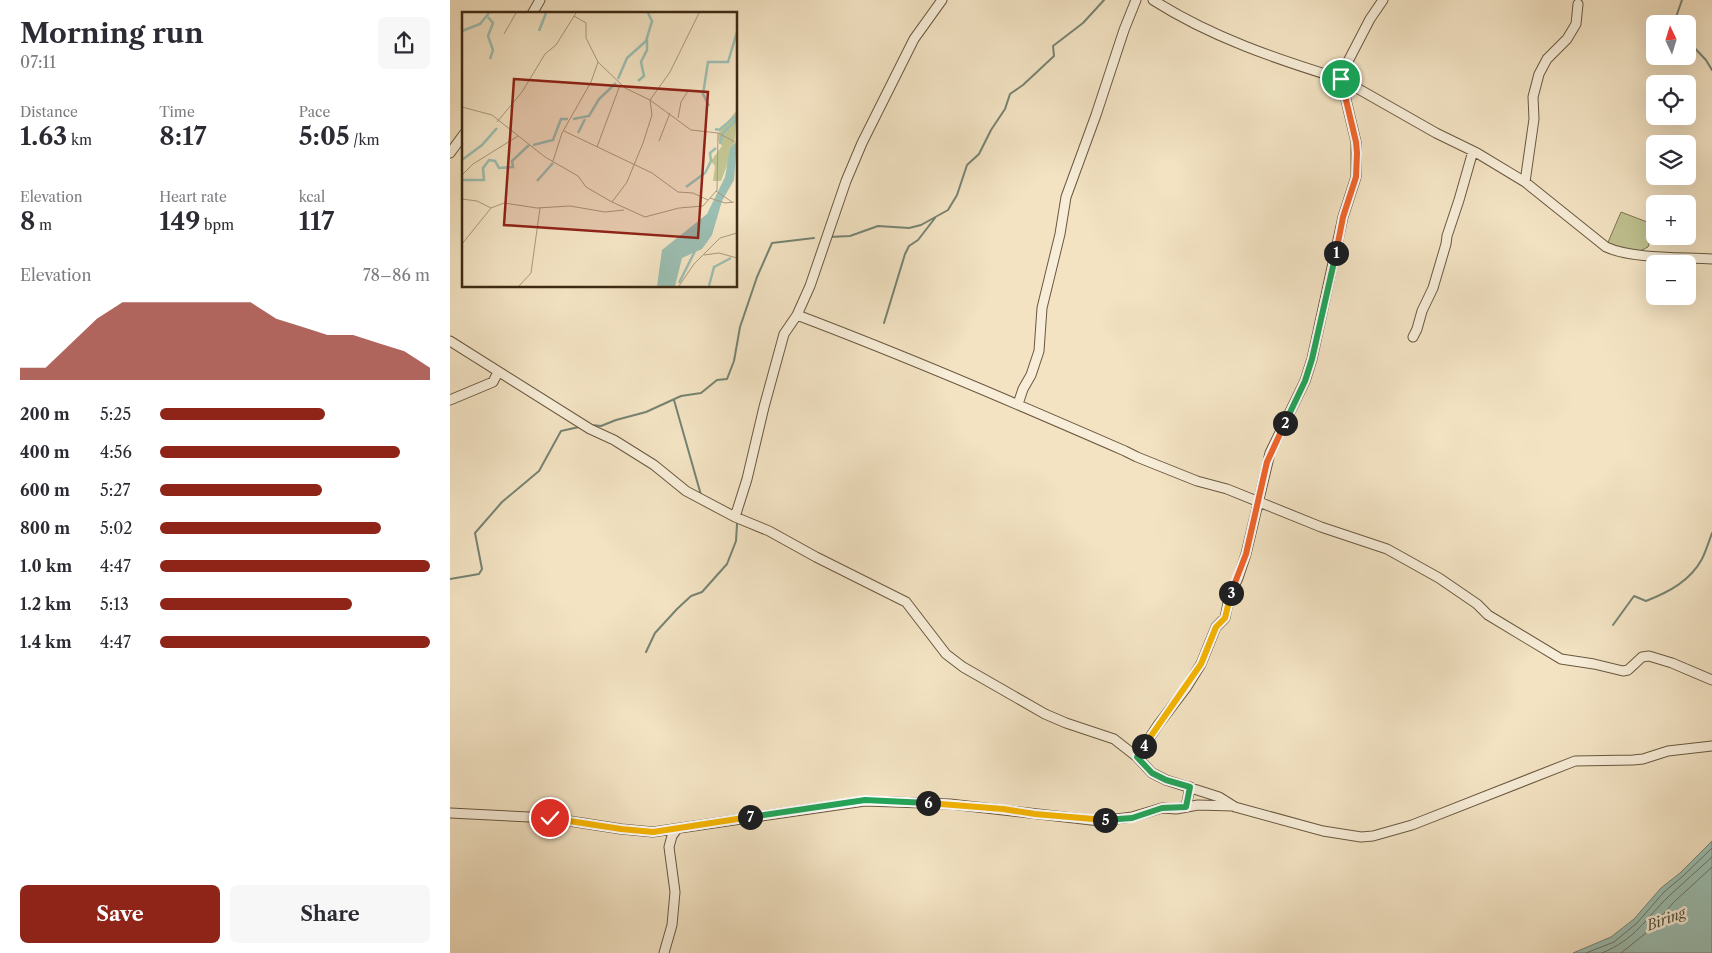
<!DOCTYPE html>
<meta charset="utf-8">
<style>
body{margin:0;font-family:"Libre Caslon Text",serif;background:#f7f7f7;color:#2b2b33;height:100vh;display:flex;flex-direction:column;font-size:19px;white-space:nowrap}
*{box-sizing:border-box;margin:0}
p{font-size:16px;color:#7c7c81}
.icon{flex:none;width:28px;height:28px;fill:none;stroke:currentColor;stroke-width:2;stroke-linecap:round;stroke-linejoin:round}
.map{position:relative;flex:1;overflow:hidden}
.panel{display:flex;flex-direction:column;background:#fff;width:450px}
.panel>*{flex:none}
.needle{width:32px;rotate:356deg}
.tools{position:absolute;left:1196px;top:15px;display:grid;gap:10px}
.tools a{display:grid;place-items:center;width:50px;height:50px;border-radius:8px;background:#fff;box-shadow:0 5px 20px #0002;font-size:25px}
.pin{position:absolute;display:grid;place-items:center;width:42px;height:42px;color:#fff;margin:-21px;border:2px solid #fff;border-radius:50%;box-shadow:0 1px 5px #0007}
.km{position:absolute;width:25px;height:25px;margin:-12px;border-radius:50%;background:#222;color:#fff;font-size:14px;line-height:25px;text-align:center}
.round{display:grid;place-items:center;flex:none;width:52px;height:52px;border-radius:8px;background:#f7f7f7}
.head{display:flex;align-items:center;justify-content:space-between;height:85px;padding:0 20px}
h1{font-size:28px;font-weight:700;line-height:38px}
.metrics{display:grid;grid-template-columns:repeat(3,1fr);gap:8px;height:85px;padding:5px 20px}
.metrics div{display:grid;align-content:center}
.metrics b{font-size:25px;font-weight:700}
.metrics small{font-size:14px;font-weight:400}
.metrics p{font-size:14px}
.chart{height:140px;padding:10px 20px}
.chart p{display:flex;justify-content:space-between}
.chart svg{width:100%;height:90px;margin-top:5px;fill:#8f2418;opacity:.7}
.cta{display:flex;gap:10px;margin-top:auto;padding:10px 20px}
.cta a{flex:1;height:58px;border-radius:8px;background:#8f2418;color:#fff;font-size:20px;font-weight:700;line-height:58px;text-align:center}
.cta a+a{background:#f7f7f7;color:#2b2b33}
ul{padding:0 20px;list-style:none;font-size:16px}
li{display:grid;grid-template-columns:80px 60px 1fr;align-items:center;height:38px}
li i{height:12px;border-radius:6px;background:#8f2418}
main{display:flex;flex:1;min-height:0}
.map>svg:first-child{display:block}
.green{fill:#c0c290;stroke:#7e7652}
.water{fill:#9bbeb2;stroke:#758372}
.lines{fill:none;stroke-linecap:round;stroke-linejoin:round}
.shore{stroke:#6c7462;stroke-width:1}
.stream{stroke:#758372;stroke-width:2}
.minor-casing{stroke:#6a583f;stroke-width:11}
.minor{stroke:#f7edd8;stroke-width:9}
.split-1-casing{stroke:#fff;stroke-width:10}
.split-2-casing{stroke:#fff;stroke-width:10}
.split-3-casing{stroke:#fff;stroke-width:10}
.split-4-casing{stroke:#fff;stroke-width:10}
.split-5-casing{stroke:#fff;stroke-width:10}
.split-6-casing{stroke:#fff;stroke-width:10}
.split-7-casing{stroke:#fff;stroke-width:10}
.split-8-casing{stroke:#fff;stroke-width:10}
.split-1{stroke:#f0652b;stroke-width:6}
.split-2{stroke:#22a559;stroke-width:6}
.split-3{stroke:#f0652b;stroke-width:6}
.split-4{stroke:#f5b400;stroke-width:6}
.split-5{stroke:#22a559;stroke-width:6}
.split-6{stroke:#f5b400;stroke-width:6}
.split-7{stroke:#22a559;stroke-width:6}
.split-8{stroke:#f5b400;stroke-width:6}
.labels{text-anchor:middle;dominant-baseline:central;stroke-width:5;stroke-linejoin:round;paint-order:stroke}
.water-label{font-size:14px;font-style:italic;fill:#544f3b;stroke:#f7edd8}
.inset-river{fill:none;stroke:#9bbeb2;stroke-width:2.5}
.inset-road{fill:none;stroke:#aa997d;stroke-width:1}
.view{fill:#8f2418;fill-opacity:0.15;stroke:#8f2418;stroke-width:2.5}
.inset-edge{fill:none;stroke:#3d2a13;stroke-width:2.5}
</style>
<main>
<section class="panel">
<div class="head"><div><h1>Morning run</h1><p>07:11</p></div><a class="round"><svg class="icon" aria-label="share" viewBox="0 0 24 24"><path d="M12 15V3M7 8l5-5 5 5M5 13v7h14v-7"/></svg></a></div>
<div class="metrics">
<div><p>Distance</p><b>1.63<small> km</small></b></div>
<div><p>Time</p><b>8:17</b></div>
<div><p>Pace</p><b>5:05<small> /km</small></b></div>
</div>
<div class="metrics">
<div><p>Elevation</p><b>8<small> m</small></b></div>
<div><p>Heart rate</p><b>149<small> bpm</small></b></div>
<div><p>kcal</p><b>117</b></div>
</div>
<div class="chart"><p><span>Elevation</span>78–86 m</p>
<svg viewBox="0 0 160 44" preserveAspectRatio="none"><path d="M0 44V38L10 38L20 26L30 14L40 6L50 6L60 6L70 6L80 6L90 6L100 14L110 18L120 22L130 22L140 26L150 30L160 38V44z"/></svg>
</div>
<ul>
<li><b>200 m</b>5:25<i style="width:61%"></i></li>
<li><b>400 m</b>4:56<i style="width:89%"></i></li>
<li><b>600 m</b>5:27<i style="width:60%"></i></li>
<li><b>800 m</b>5:02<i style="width:82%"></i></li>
<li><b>1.0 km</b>4:47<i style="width:100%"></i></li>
<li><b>1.2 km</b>5:13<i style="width:71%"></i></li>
<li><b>1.4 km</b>4:47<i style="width:100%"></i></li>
</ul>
<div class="cta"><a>Save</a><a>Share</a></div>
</section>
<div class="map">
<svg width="1262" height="953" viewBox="0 0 1262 953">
<rect width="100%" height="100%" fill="#f3e3c3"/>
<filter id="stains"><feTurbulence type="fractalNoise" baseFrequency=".004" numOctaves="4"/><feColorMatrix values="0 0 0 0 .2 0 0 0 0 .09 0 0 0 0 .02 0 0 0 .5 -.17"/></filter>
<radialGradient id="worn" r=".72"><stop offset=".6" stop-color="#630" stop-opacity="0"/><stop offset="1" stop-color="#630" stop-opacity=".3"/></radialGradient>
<path class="green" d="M1171,212l34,13 -7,22 -14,7 -28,-7z"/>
<path class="water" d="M1262,841v112h-139l38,-16 23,-18 27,-31 19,-15z"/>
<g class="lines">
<path class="shore" d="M1136,953l28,-11 23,-19 27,-31 19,-16 29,-28
M1152,953c34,-14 43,-34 67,-57 14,-13 29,-26 43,-39
M1171,953l25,-20 28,-31 38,-35"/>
<path class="stream" d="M1229,24l-3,-7 6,-17
M1238,41l18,19 6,10
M379,237l21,-1 28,-10 31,2 12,-3 27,-15 9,-15 10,-30 12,-11 12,-24 14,-21 5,-15 13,-9 31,-29 -1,-10 30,-23 21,-23
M434,323l21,-69 4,-8 9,-6 17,-22
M224,400l27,95
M141,425l10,1 15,-6 30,-8 35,-16 20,-3 16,-13 10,-1 7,-18 6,-34 17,-50 15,-34 42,-5
M0,579l29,-5 3,-5 -7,-36 27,-31 37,-31 22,-40 18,-4
M1163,625l21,-29 12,5c23,-9 44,-20 56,-42 4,-8 7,-18 10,-26
M196,652l9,-19 22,-24 14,-13 11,-4 25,-28 9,-23 1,-17"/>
<g class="minor-casing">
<path id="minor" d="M703,0c58,37 123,59 188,79l1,-6 28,-54 13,-19
M82,14l8,-14
M0,153l14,-19
M1075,182l9,-63 -1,-22 6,-23 8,-15 20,-20 9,-15 2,-20
M1262,259c-30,-2 -80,0 -106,-12l-81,-65 -48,-29 -41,-20 -95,-54 15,63v35l-13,40 -31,142 -7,22 -35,72 -24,101 -8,24 -9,20 -4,20 -9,9 -15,37 -15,24 -28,37 -21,32 15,16 14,7 53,17 16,10 88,24 38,6 12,-1 39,-11 163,-64 58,-1 10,-1 25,-8 44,-5
M347,315c111,42 220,89 328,136l12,6 60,24 30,8 94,38 66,22 52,29 38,26 11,11 73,44 33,5 29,7 5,-1 14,-13 7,-1 23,7 40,17
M963,337l4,-8 5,-18 11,-23 13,-44 1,-8 12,-36 14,-49
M0,341l140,88 24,11 40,25 32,26 49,26 34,14 47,26 90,45 40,52 17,13 82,47 21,9 48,16 23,18
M0,400l43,-18 5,-10
M568,404l5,-15 8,-14 8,-24 3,-43 18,-74 6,-37 30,-82 28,-85 12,-30
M285,517l12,-38 17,-72 20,-73 13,-19 13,-29 36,-105 16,-38 52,-104 28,-39
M736,807l4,-20
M0,813l100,5 71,11 32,3 212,-31 85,3 150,17 32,-4 30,-9 14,1 22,-4 35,1
M214,953l8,-28 3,-33 -6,-45 3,-11 5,-7"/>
</g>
<use href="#minor" class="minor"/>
</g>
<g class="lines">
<g class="split-1-casing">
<path id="split-1" d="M886,253l7,-36 13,-40 1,-24 -1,-11 -15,-63"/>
</g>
<g class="split-2-casing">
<path id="split-2" d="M835,423l20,-42 7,-22 24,-106"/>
</g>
<g class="split-3-casing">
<path id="split-3" d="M781,593l15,-39 21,-92 18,-39"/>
</g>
<g class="split-4-casing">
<path id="split-4" d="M694,746l57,-82 15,-37 9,-9 6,-25"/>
</g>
<g class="split-5-casing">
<path id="split-5" d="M655,820l27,-2 30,-10 24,-1 4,-20 -24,-7 -14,-7 -15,-16 7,-11"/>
</g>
<g class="split-6-casing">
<path id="split-6" d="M478,803l75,6 32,5 70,6"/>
</g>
<g class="split-7-casing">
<path id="split-7" d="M300,817l115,-17 63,3"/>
</g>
<g class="split-8-casing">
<path id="split-8" d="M100,818l71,11 32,3 97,-15"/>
</g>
<use href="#split-1" class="split-1"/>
<use href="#split-2" class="split-2"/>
<use href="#split-3" class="split-3"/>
<use href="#split-4" class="split-4"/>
<use href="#split-5" class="split-5"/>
<use href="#split-6" class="split-6"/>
<use href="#split-7" class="split-7"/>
<use href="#split-8" class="split-8"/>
</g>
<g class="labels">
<g class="water-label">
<text transform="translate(1216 919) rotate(-21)">Biring</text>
</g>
</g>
<g transform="translate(12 12)">
<rect width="275" height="275" fill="#f3e3c3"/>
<path d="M275,98l-3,37 -13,34h-8l2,-15 -4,-5 11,-15 -4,-6 1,-8z" fill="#c0c290"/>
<path d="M275,129l-3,39 -12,21 -10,34 -10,14 -20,9 -7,28h-18l5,-36 45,-36 18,-37 5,-28z" fill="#9bbeb2"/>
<path class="inset-river" d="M26,5l5,6 -5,13 5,14 -3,9M0,19l18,-7 9,-11M77,19l7,-18M156,67l9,-21 19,-17 6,-20 -4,-8M176,69l6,-5 -3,-14 6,-12v-11M247,94l-6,-12 5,-32h20l9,-30M111,107l16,-3 10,-17 17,-16M253,117l4,1 18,-15M116,121l7,-14M258,132l3,-11 14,-14M71,133l20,-5 8,-21h7M0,148l20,-15 15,-17M0,168h22l-1,-12 6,-8 6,1 4,7 14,-1 -1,-6 17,-16M75,169l16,-18M224,175l19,-14 6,-12 -1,-8 6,-5M217,271l16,-32M247,274l5,-19 17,-9"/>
<path class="inset-road" d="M112,4l12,7v15l12,24 27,26 25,12 20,-28 29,-59M42,22l12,-21M188,88l41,30 27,3 -1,57 -14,16 -24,2 -34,9 -33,-15 15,-20 16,-39 9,-28zM0,95l30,8 53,42 33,19 8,11 26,15M216,106l3,-16 7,-11M35,110l25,-30 23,-38 11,-9 20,-32M102,119l88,42 26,19 15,1 15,7M256,121l17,9M197,129l11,-28M135,135l23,-62M91,149l9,-28 29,-51 7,-20M0,163l11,-11 45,-28M254,179l16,11M248,186l15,5 9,-1M0,187l15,2 14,7 13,-5 33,5 33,-2 35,6 19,-2M0,232l29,-36M242,243l15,-2 18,5M57,274l12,-13 9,-65M217,274l15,-22 26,-26 17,-5"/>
<path class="view" d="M52,67l194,13 -10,146 -194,-13z"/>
<rect width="275" height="275" class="inset-edge"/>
</g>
<rect width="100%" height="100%" filter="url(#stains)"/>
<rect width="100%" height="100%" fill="url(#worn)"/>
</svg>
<div class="tools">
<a><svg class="needle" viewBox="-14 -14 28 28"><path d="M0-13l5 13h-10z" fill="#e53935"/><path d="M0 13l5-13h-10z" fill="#7c7c81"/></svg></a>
<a><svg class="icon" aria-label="locate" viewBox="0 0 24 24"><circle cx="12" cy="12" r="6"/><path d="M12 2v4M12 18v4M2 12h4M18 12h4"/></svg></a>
<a><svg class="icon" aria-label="layers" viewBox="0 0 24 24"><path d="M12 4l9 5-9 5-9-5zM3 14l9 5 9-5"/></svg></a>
<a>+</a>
<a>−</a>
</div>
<div class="pin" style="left:891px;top:79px;background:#1e9e55"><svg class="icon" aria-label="arrive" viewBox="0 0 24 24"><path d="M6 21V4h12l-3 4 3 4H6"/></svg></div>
<div class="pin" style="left:100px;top:818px;background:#d93025"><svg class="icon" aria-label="check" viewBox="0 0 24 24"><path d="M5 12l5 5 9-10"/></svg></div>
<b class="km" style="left:886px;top:253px">1</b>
<b class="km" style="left:835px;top:423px">2</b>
<b class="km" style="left:781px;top:593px">3</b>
<b class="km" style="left:694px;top:746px">4</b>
<b class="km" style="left:655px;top:820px">5</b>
<b class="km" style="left:478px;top:803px">6</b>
<b class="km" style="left:300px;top:817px">7</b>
</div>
</main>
